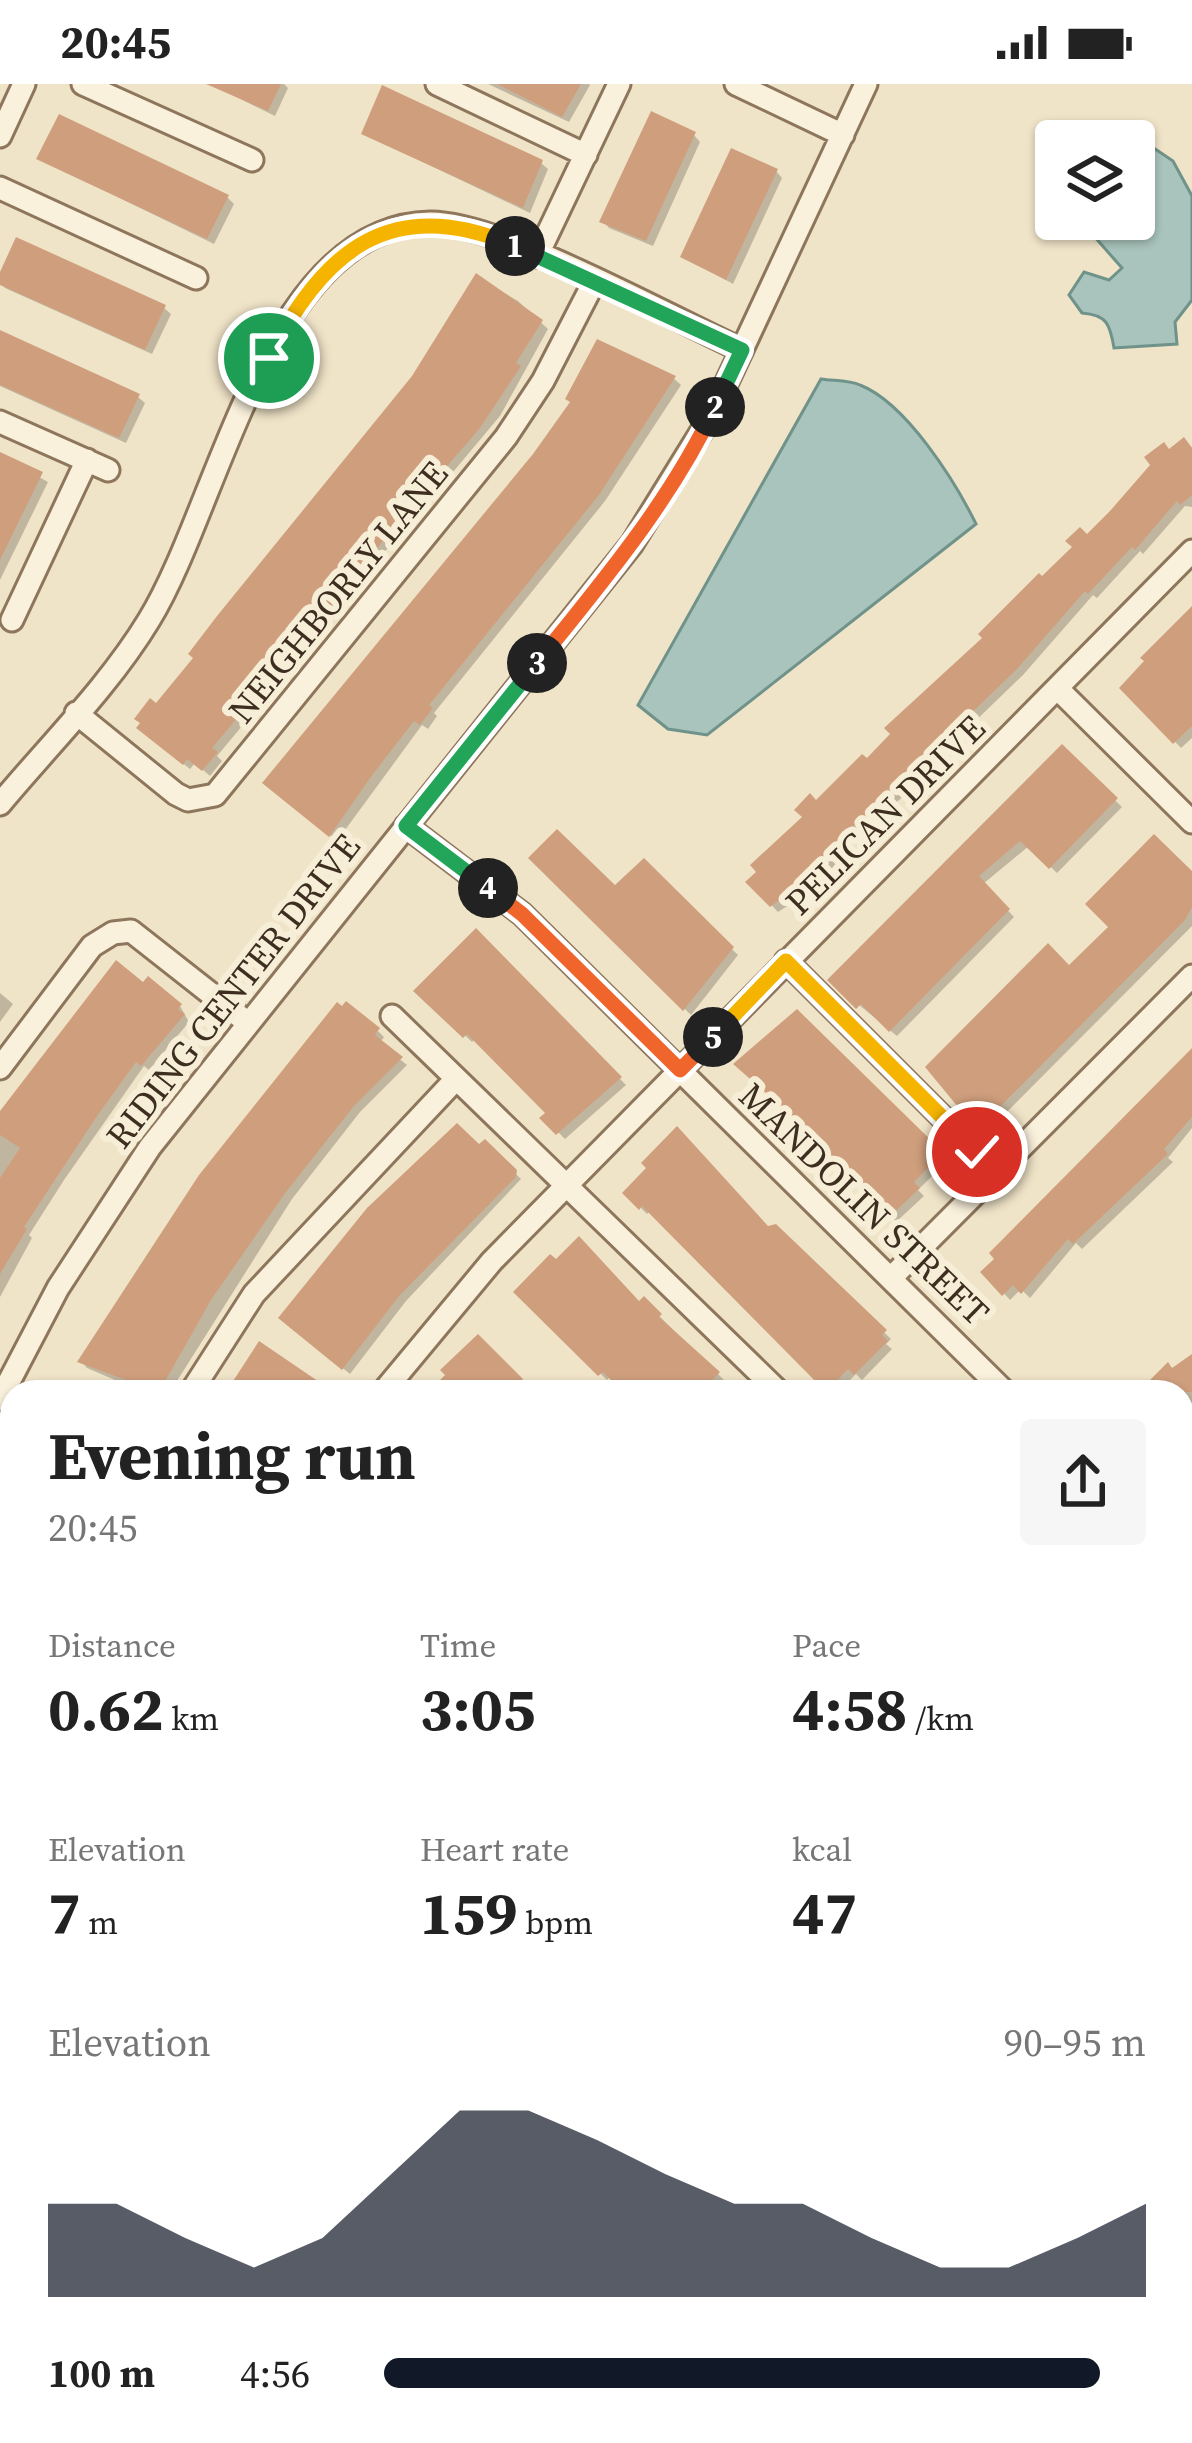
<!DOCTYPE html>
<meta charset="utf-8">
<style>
body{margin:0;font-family:"Source Serif 4",serif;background:#f6f6f6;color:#222;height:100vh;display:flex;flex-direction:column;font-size:45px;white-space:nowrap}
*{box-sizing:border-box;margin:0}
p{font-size:39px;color:#767676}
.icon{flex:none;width:66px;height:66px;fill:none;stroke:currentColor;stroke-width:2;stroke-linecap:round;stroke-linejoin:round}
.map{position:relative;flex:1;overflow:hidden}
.drawer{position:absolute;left:0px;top:1296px;width:1194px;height:1065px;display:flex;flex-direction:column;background:#fff;border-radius:36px 36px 0 0;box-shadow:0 3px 9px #0004}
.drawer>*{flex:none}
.tools{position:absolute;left:1035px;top:36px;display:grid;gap:24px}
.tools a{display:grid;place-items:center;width:120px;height:120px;border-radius:12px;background:#fff;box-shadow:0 3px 9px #0004;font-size:60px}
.pin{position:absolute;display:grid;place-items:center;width:102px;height:102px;color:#fff;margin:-51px;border:6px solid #fff;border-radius:50%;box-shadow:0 3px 12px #0007}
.km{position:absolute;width:60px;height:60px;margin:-30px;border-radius:50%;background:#222;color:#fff;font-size:33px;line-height:60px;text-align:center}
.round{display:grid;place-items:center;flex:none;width:126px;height:126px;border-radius:12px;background:#f6f6f6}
.overview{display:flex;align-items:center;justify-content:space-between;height:204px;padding:0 48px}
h1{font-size:66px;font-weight:700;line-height:90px}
.metrics{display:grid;grid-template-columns:repeat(3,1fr);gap:18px;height:204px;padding:12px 48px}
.metrics div{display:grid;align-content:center}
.metrics b{font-size:60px;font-weight:700}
.metrics small{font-size:33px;font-weight:400}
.metrics p{font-size:33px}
.chart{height:336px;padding:24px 48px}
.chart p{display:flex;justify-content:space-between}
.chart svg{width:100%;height:216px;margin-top:12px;fill:#111827;opacity:.7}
ul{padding:0 48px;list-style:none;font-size:39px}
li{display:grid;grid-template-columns:192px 144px 1fr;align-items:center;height:90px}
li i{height:30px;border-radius:15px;background:#111827}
.status{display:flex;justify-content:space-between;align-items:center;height:84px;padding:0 60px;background:#fff;direction:ltr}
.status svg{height:33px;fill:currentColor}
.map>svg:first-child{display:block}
.green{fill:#c9cf9b}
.water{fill:#a9c4bc;stroke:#6f938a;stroke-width:3}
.shadow{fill:#0003}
.building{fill:#cf9f7d}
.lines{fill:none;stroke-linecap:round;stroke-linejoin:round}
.minor-casing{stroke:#8d765c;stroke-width:27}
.minor{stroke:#faf1dc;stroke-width:21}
.split-1-casing{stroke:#fff;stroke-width:24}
.split-2-casing{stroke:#fff;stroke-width:24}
.split-3-casing{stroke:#fff;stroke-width:24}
.split-4-casing{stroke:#fff;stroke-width:24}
.split-5-casing{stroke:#fff;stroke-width:24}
.split-6-casing{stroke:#fff;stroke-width:24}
.split-1{stroke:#f5b400;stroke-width:15}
.split-2{stroke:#22a559;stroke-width:15}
.split-3{stroke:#f0652b;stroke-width:15}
.split-4{stroke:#22a559;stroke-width:15}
.split-5{stroke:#f0652b;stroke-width:15}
.split-6{stroke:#f5b400;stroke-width:15}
.labels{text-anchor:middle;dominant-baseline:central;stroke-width:12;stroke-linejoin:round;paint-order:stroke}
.street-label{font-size:36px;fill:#3d2e20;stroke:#f7eed8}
</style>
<div class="status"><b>20:45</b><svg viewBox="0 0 49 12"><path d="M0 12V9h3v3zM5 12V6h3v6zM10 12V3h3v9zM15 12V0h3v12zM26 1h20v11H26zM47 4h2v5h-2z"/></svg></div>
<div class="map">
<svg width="1192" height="2359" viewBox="0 0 1192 2359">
<rect width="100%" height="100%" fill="#f0e4c8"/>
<path class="green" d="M1192,2056v114l-10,1v-109z
M0,2119h12v146l-12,4z
M1192,2176v183h-127v-10h117v-169z
M12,2275v74h649l-4,10h-657v-81z"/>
<path class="water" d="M1133,50l40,27 19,35v104l-17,22 2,22 -63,4c-4,-24 -7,-33 -32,-35l-13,-18 15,-23 25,8 13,-12 -43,-49h55v-78h-27z
M821,295c12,2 28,1 39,6 46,18 95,96 116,139l-269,211 -39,-6 -30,-24z"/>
<path class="shadow" d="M210,0h74l4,4 -13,28z
M488,0h101l1,1 -21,37z
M364,50l177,29 7,6 -18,44z
M694,51l6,7 -47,104 -44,-18 -6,-7z
M40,75l188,39 6,6 -20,40z
M776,87l6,7 -49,106 -49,-27z
M477,193l41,24 30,28 -48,87 -89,106 3,4 -11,14 -5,-4 -30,36 -49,70 -4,-3 -98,117 5,5 -12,15 -15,-13 -5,6 -44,-35 10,-27 259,-330z
M0,194l164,30 7,6 -19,40 -147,-66z
M0,247l138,66 7,6 -19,40 -126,-57z
M669,290l12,11 -76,116 -171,212 3,3 -9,13 -6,-4 -85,116 -65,-52z
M1192,363v60l-7,-1 -42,48 -3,-3 -43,47 -4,-3 -70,80 -117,113 3,4 -57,46 -10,21 -33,33 -31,20 -28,-30 66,-78 51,-42 303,-310z
M0,371l48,27 -48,98z
M1192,529v125l-11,10 -58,-60z
M1062,664l60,59 -65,66 -28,-27 -46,38 31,33 -117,119 -60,-49z
M532,774l83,31 29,-27 94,93 -47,60z
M1192,791v51l-207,208 -56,-66z
M476,848l150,153 -61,54 -21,-21 5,-5 -74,-74 -3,3 -55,-51z
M0,909l13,11 -13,18z
M180,922l9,16 -40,48 -5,-4 -80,114 -35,55 3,3 -32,59v-178z
M796,929l151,148 -29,29 6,6 -28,26 -113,-119z
M378,947l6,6 -4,6 27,22 -47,47 -68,87 -122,193h-27l-56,-24 -6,-7z
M1192,965v79l-24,30 5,4 -91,87 -6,-6 -46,55 -9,-9 -11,11 -26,-28z
M485,1059l36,36 -115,122 -56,73 -62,-50z
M626,1109l149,35 116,111 -5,5 6,5 -30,31 -6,-6 -18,18h-8l-180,-181 -3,3z
M556,1180l84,41 4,-4 80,79 -9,12h-88l-16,-16 -4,4 -89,-88z
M478,1254l55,54h-101z
M1192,1271v67l-10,6v-36h-46l32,-26 5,5z
M1192,1436v35l-10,-11v-17z
M1182,1633l10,14v65l-10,-12z
M0,1798l6,6 6,-5v68l-12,7z
M1182,1872l10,13v63l-10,-10z
M0,2047l12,1v56l-12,-1z
M947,2349h3l10,10h-24z"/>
<path class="building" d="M206,0h75l-13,27z
M497,0h84l-19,33z
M382,1l161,75 -20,48 -162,-74z
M651,27l45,21 -50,109 -47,-19z
M59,30l170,81 -22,44 -171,-80z
M731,64l47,21 -52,111 -46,-23z
M16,153l150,68 -21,45 -145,-65v-13z
M476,189l67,47 -27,43 5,3 -41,62 -74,86 4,3 -15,18 -5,-3 -69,86 4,3 -14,17 -4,-3 -95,113 6,4 -16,19 -15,-12 -4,6 -47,-37 4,-5 -6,-4 16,-21 6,5 37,-45 -5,-4 29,-38 195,-240z
M0,246l140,64 -21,44 -119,-53z
M597,255l79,37 -77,119 -170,210 4,3 -13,17 -6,-4 -41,53 -44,63 -67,-54 271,-329 37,-52 -5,-3z
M1184,353l8,11v47l-12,10 -3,-4 -42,49 -3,-3 -44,47 -3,-3 -68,78 -115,111 3,4 -59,48 -24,36 -52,39 -25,-25 11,-10 -6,-7 52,-48 -8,-7 16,-17 6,7 46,-46 5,4 23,-24 -6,-6 98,-90 -4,-4 61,-61 3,3 30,-29 -7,-6 15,-14 7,7 23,-23 40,-46 -6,-8 20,-15 5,7z
M0,368l43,20 -43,88z
M1192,522v120l-19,18 -54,-56 25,-27 -4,-3z
M1062,660l56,54 -69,71 -29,-28 -41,35 31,33 -121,123 -28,-28 -5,5 -29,-29z
M557,745l58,56 29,-27 90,89 -51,64 -155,-153z
M1154,750l38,37v36l-7,13 -208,210 -52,-63 123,-124 21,22 39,-38 -23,-23z
M476,844l146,149 -66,58 -17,-17 6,-5 -78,-79 -4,4 -50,-47z
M116,876l27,22 5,-6 34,28 -4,5 7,5 -44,52 -5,-4 -39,54 -73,111 3,2 -27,45v-96l20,-30 -20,-13v-24z
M346,917l34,27 -5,7 28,22 -49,49 -68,86 -75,108 -52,92 -82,-30 122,-187 138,-173 5,4z
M797,925l146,143 -29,30 6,6 -32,30 -98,-104 -57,-50z
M1192,964v69l-28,32 4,5 -95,90 -5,-5 -47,55 -8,-9 -11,11 -22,-24 14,-13 -5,-6z
M457,1039l22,21 6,-5 32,31 -1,7 -116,118 -58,75 -64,-52 89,-110z
M677,1042l91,100 8,-2 111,106 -5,5 6,6 -34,34 -6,-6 -22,23 -184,-186 -3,4 -17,-17 24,-25 -5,-5z
M579,1152l60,65 5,-5 18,18 -3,3 61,55 -19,20h-78l-20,-20 -5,4 -85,-84 37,-38 6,5z
M478,1250l45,45 -14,13h-81l17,-17 -5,-5z
M259,1257l75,51h-108z
M1192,1270v38h-54l30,-30 4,6z"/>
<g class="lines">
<g class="minor-casing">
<path id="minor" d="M83,0l169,76
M437,0l149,71
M736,0l107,51
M0,52l24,-52
M0,104l196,90
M537,172l82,-172
M0,338l108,48
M12,536l75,-160
M1057,604l135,134
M76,629l100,81 12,6 27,-5 291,-358 37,-56 51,-99
M0,720c50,-60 109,-118 149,-184 70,-113 119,-395 281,-397 70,-1 241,95 312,127
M406,742l116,88 483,478
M786,877l211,211
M392,932l387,376
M0,984l92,-122 21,-13 18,-2 117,92
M892,1193l300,-301
M191,1308l63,-98 202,-215
M383,1308l109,-131 700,-710
M0,1315l58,-111 92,-141 482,-603 79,-128 155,-332
M1182,1390l10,-8
M0,1448l12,4
M1182,1541l10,14
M0,1983h12"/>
</g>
<use href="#minor" class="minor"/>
</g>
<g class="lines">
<g class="split-1-casing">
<path id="split-1" d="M269,274c54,-109 124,-165 246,-112"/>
</g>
<g class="split-2-casing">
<path id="split-2" d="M515,162l227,104 -27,57"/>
</g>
<g class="split-3-casing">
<path id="split-3" d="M537,579c66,-82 133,-161 178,-256"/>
</g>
<g class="split-4-casing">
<path id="split-4" d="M488,804l-82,-62 131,-163"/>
</g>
<g class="split-5-casing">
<path id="split-5" d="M488,804l34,26 158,156 33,-33"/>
</g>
<g class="split-6-casing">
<path id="split-6" d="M713,953l73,-76 191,191"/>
</g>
<use href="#split-1" class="split-1"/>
<use href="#split-2" class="split-2"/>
<use href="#split-3" class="split-3"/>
<use href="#split-4" class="split-4"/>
<use href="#split-5" class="split-5"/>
<use href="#split-6" class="split-6"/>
</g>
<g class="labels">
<g class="street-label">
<text transform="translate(338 508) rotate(-51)">NEIGHBORLY LANE</text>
<text transform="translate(885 731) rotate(-45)">PELICAN DRIVE</text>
<text transform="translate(233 907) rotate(-52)">RIDING CENTER DRIVE</text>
<text transform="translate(864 1120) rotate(44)">MANDOLIN STREET</text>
</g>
</g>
</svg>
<div class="tools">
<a><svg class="icon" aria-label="layers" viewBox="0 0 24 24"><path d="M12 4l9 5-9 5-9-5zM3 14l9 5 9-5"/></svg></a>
</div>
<div class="pin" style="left:269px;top:274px;background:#1e9e55"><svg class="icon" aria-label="arrive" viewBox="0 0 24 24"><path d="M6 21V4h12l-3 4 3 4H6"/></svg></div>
<div class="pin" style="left:977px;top:1068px;background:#d93025"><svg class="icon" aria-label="check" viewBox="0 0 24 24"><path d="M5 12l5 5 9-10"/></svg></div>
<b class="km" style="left:515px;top:162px">1</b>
<b class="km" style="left:715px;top:323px">2</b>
<b class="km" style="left:537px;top:579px">3</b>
<b class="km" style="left:488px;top:804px">4</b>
<b class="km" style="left:713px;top:953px">5</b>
<section class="drawer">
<div class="overview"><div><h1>Evening run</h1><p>20:45</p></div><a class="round"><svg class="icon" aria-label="share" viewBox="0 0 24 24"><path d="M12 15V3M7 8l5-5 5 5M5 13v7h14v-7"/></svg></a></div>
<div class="metrics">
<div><p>Distance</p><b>0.62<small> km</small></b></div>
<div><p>Time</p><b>3:05</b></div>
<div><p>Pace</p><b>4:58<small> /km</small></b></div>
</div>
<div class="metrics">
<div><p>Elevation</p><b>7<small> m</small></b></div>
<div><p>Heart rate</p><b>159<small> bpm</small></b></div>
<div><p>kcal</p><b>47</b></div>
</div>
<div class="chart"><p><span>Elevation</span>90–95 m</p>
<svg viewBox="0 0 160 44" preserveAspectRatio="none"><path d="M0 44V25L10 25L20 32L30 38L40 32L50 19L60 6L70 6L80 12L90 19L100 25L110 25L120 32L130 38L140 38L150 32L160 25V44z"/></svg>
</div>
<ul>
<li><b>100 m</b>4:56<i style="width:94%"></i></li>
</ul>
</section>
</div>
